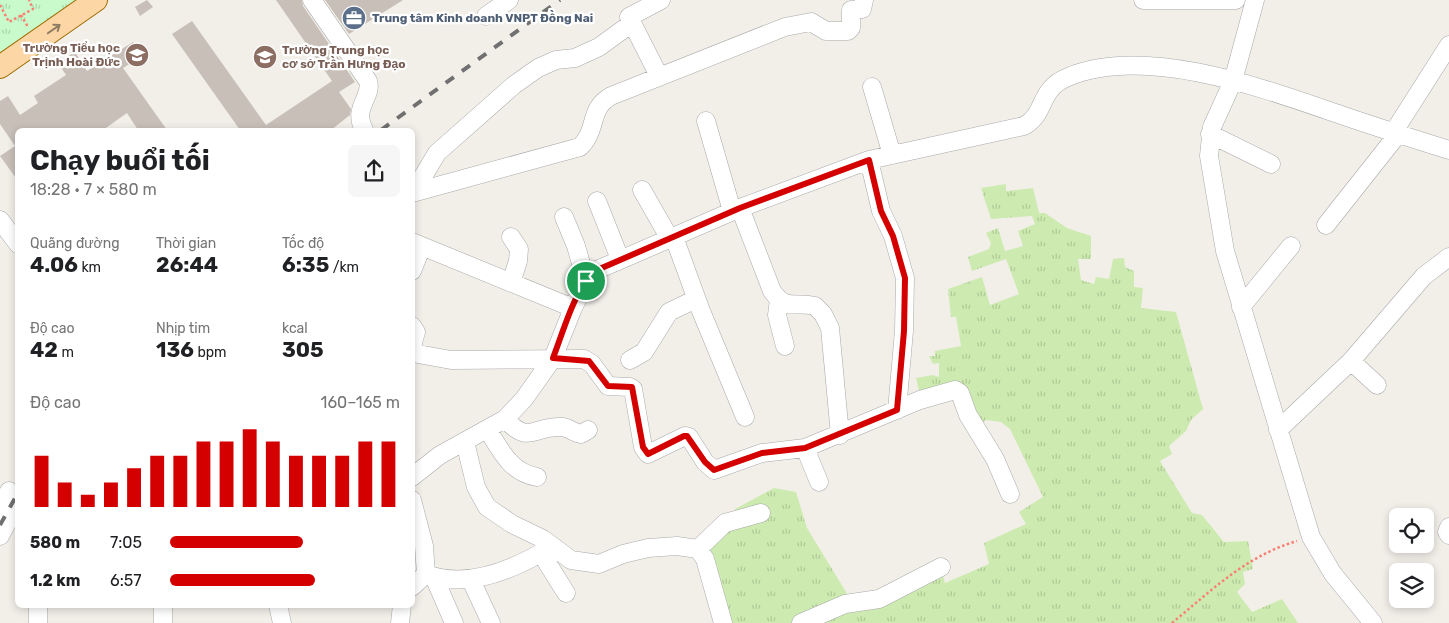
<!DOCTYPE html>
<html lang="vi">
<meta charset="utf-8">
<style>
body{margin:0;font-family:Rubik,sans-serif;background:#f6f6f6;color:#202124;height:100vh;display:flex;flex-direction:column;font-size:19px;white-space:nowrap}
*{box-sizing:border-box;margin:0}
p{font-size:16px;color:#757577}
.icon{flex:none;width:28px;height:28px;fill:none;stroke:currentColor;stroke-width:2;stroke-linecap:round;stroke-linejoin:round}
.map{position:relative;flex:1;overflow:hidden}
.details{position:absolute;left:15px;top:128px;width:400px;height:480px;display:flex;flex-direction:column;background:#fff;border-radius:8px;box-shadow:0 2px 8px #0003}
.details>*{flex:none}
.fabs{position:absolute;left:1389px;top:508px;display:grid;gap:10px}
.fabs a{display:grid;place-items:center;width:45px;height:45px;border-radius:8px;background:#fff;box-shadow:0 2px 8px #0003;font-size:25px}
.pin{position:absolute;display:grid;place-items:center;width:42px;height:42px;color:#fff;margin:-21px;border:2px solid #fff;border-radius:50%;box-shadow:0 1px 5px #0007}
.round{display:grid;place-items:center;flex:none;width:52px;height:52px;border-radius:8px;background:#f6f6f6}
.head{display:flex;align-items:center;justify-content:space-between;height:85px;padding:0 15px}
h1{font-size:28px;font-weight:700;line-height:38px}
.metrics{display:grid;grid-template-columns:repeat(3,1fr);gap:8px;height:85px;padding:5px 15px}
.metrics div{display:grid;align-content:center}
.metrics b{font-size:21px;font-weight:700}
.metrics small{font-size:14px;font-weight:400}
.metrics p{font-size:14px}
.chart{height:140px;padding:10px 15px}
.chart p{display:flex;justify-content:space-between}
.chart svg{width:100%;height:90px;margin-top:5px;stroke:#d40000;stroke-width:6}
ul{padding:0 15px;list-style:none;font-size:16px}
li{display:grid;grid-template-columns:80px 60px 1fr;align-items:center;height:38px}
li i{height:12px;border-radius:6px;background:#d40000}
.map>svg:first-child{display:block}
.grass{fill:url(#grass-tufts)}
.park{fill:url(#park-tufts)}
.building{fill:#c7bfb8}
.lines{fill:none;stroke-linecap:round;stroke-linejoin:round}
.minor-casing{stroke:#a9a9a9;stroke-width:19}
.major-casing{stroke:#a06b00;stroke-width:24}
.path{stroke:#fa8072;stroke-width:2.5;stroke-dasharray:2.5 2.5;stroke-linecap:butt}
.minor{stroke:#fff;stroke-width:18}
.major{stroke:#fcd6a4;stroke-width:22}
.rail{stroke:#707070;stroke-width:4;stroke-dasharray:10 10;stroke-linecap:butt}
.oneway{stroke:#8f7c63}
.route-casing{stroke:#fff;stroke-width:10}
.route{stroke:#d40000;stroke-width:6}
.labels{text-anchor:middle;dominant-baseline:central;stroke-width:4.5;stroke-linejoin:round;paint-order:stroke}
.service-label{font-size:12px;font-weight:bold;fill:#4e5e75;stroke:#fff;text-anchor:start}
.education-label{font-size:12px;font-weight:bold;fill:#785e54;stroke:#fff;text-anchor:end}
</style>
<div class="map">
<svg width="1449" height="623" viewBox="0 0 1449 623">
<defs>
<pattern id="grass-tufts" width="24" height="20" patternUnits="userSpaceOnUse" patternTransform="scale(1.25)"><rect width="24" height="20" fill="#cdebb0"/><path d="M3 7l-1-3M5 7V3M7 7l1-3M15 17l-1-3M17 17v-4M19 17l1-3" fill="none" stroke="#b0c997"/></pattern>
<pattern id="park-tufts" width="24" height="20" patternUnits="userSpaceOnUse" patternTransform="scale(1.25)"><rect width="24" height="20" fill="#c8facc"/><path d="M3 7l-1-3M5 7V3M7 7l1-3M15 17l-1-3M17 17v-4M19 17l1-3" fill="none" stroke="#acd6af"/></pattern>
</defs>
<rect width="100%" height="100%" fill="#f2efe9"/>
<path class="grass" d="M1006,184v7l27,-3 6,25h6l22,15 24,8v23h-13l3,21 13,4 2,-7 13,2 4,-20 11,-1 1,9 9,4v16l9,1 -2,20 35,4 27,97 -12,11 -5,11 -17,15 3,8 -12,7 32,52 10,2 22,27 24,-1 5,28 -10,3 2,12 -8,8 15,20 30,-13 16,24h-570l-21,-70 13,-20 18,-11 -3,-13 39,-21 22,4 11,36 47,77 87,-35 4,13 44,-19 -5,-21 42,-19 -7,-12 24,-15 -33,-68 -9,-7 -15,-2 -7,5 -15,-35 -44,4 -4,-16 17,-3 6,2v-14l-6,1 -4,-8h6v-5l26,-5 -5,-29h-5l-3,-28 34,-12 8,28 29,-11 -13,-35 -34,12 -4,-14 21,-8 2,-6 -5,-10 12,-5 7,23 18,-5 -5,-15 17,-7 -3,-8 -41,3 -10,-31z"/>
<path class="park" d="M0,0h78l-78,55z"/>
<path class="building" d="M147,0l6,7 -13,9 -5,-9z
M276,0h26l1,6 52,76 -16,10 12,17 -1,6 -19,15h-91l-68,-96 20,-13 74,104 66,-44z
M325,0h78l-54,34z
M133,42l9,14 -19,12 44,62h-29l-11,-17 -24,17h-85v51l-18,-25 15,-10 -15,-22v-23l8,-5 12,19 18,-12 -4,-7 32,-21 -8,-12 17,-11 12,19z"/>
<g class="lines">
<g class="minor-casing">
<path id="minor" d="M312,0l56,81c5,16 -16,26 -4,49
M1143,0h93
M1255,0l-22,81 -21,46 -3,29 16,95 86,286 22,37 40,49
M486,16l23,-16
M659,76l-30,-59 32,-17
M872,87l20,68
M706,121l26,90
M1393,133l56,-88
M1210,134l61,30
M869,160l12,51 12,25 12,42 -1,53 -7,79
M642,190l28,49
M412,193l168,-46c18,-17 8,-38 31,-51l174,-69 26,-5 15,9h22l3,-3v-18l11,-1 2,-9
M413,193l24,-40 77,-68 24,-17 18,-8 19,-2 24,-11 33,-24
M597,201l23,58
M740,208l32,83c15,21 22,10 43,15l8,8 7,14 10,107
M564,217l12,29 10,35
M0,220l18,24
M1326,225l72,-91
M511,237l8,12 -1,12 -7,22
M674,237l27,74 44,106
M412,242l161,66
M412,271l10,-25
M779,300l-2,15 8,31
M1241,307l50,-61
M412,326l4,6 -4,14
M412,347l6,7 33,6 133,-1 8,5 16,22 22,1 3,2 10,58 5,7 37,-18 4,1 16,25 9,8 48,-17 43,-5 14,34
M630,360l14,-8 25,-40 27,-13
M1351,361l26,24
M505,419c25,27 28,6 58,8 7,1 10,6 18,7l7,-4
M488,430c13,21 22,42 49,47
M1278,430l73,-69 73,-85 25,-19
M465,442l11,45 11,20 25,17 31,15 28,21 28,4 24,-10 25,-6 29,-2 21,3 7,10 18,64
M805,448l115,-48 35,-10 5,3 8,22 27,44 15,35
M412,477l28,-22 65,-36 19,-20 29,-41 20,-50 13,-27 11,-11 143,-62 129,-48 155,-34c23,-13 14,-37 44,-49 79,-33 200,13 276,39 35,12 70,23 105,34
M412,500l12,46 2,28 -14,13
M0,509l9,-18
M1449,527l-2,5 2,3
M0,536l18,-34
M698,549l27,-26 36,-10
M541,553l25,40
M426,574c42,16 89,-5 125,-27
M434,577l20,46
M471,580l20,43
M38,605v18
M163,605v18
M278,605l4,18
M400,623l2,-18
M801,623l44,-19 34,-5 62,-32"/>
</g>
<g class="major-casing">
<path id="major" d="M0,67l96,-67"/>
</g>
<path class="path" d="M0,5l9,17 24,-13 -4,-9
M21,15l7,12
M1172,623c40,-33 74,-67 125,-82"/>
<use href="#minor" class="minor"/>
<use href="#major" class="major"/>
<path class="rail" d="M381,130l179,-130
M0,525l18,-32"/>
</g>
<defs><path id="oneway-shaft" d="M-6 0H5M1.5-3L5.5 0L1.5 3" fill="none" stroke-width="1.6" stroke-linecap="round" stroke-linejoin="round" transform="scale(1.25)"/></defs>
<use class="oneway" href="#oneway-shaft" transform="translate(54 29) rotate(-35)"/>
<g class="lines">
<g class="route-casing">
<path id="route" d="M869,160l12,51 12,25 12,42 -1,53 -7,79 -92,38 -43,5 -48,17 -9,-8 -18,-26h-3l-36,18 -5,-7 -11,-60 -24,-1 -19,-25 -36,-3c10,-25 22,-72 44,-88l143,-62z"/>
</g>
<use href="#route" class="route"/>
</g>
<defs>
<g id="office-disc" transform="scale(1.25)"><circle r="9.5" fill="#5c6f8a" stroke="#fff"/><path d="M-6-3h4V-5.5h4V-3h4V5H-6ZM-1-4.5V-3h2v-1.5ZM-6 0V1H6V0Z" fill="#fff"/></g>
<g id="school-disc" transform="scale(1.25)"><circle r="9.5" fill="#8d6e63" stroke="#fff"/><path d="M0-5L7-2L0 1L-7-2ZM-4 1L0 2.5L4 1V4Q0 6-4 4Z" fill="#fff"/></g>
</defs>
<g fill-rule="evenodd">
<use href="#office-disc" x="354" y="18"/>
<use href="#school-disc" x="137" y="55"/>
<use href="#school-disc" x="265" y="57"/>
</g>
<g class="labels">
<g class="service-label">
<text x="372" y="18">Trung tâm Kinh doanh VNPT Đồng Nai</text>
</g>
<g class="education-label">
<text x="120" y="48">Trường Tiểu học<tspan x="120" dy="14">Trịnh Hoài Đức</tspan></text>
<text x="282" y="50" text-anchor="start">Trường Trung học<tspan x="282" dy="14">cơ sở Trần Hưng Đạo</tspan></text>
</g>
</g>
</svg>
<div class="fabs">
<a><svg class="icon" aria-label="locate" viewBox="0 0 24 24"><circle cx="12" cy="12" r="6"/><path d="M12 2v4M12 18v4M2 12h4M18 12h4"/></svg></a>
<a><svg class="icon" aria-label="layers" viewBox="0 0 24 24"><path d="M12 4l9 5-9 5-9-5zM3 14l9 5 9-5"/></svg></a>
</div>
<div class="pin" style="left:586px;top:281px;background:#1e9e55"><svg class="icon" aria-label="arrive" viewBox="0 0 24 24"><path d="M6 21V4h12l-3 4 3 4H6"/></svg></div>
<section class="details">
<div class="head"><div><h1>Chạy buổi tối</h1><p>18:28 · 7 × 580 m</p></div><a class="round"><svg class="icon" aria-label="share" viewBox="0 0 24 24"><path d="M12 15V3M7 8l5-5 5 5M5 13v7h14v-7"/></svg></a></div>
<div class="metrics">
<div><p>Quãng đường</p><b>4.06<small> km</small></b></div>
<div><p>Thời gian</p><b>26:44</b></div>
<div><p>Tốc độ</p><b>6:35<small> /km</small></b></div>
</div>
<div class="metrics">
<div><p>Độ cao</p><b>42<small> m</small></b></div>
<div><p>Nhịp tim</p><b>136<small> bpm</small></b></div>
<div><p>kcal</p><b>305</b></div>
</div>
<div class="chart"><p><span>Độ cao</span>160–165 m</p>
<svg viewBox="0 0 160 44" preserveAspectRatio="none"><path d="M5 44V19M15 44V32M25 44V38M35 44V32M45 44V25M55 44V19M65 44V19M75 44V12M85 44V12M95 44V6M105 44V12M115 44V19M125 44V19M135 44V19M145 44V12M155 44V12"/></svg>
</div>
<ul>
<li><b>580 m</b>7:05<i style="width:58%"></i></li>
<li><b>1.2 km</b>6:57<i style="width:63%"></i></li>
</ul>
</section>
</div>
